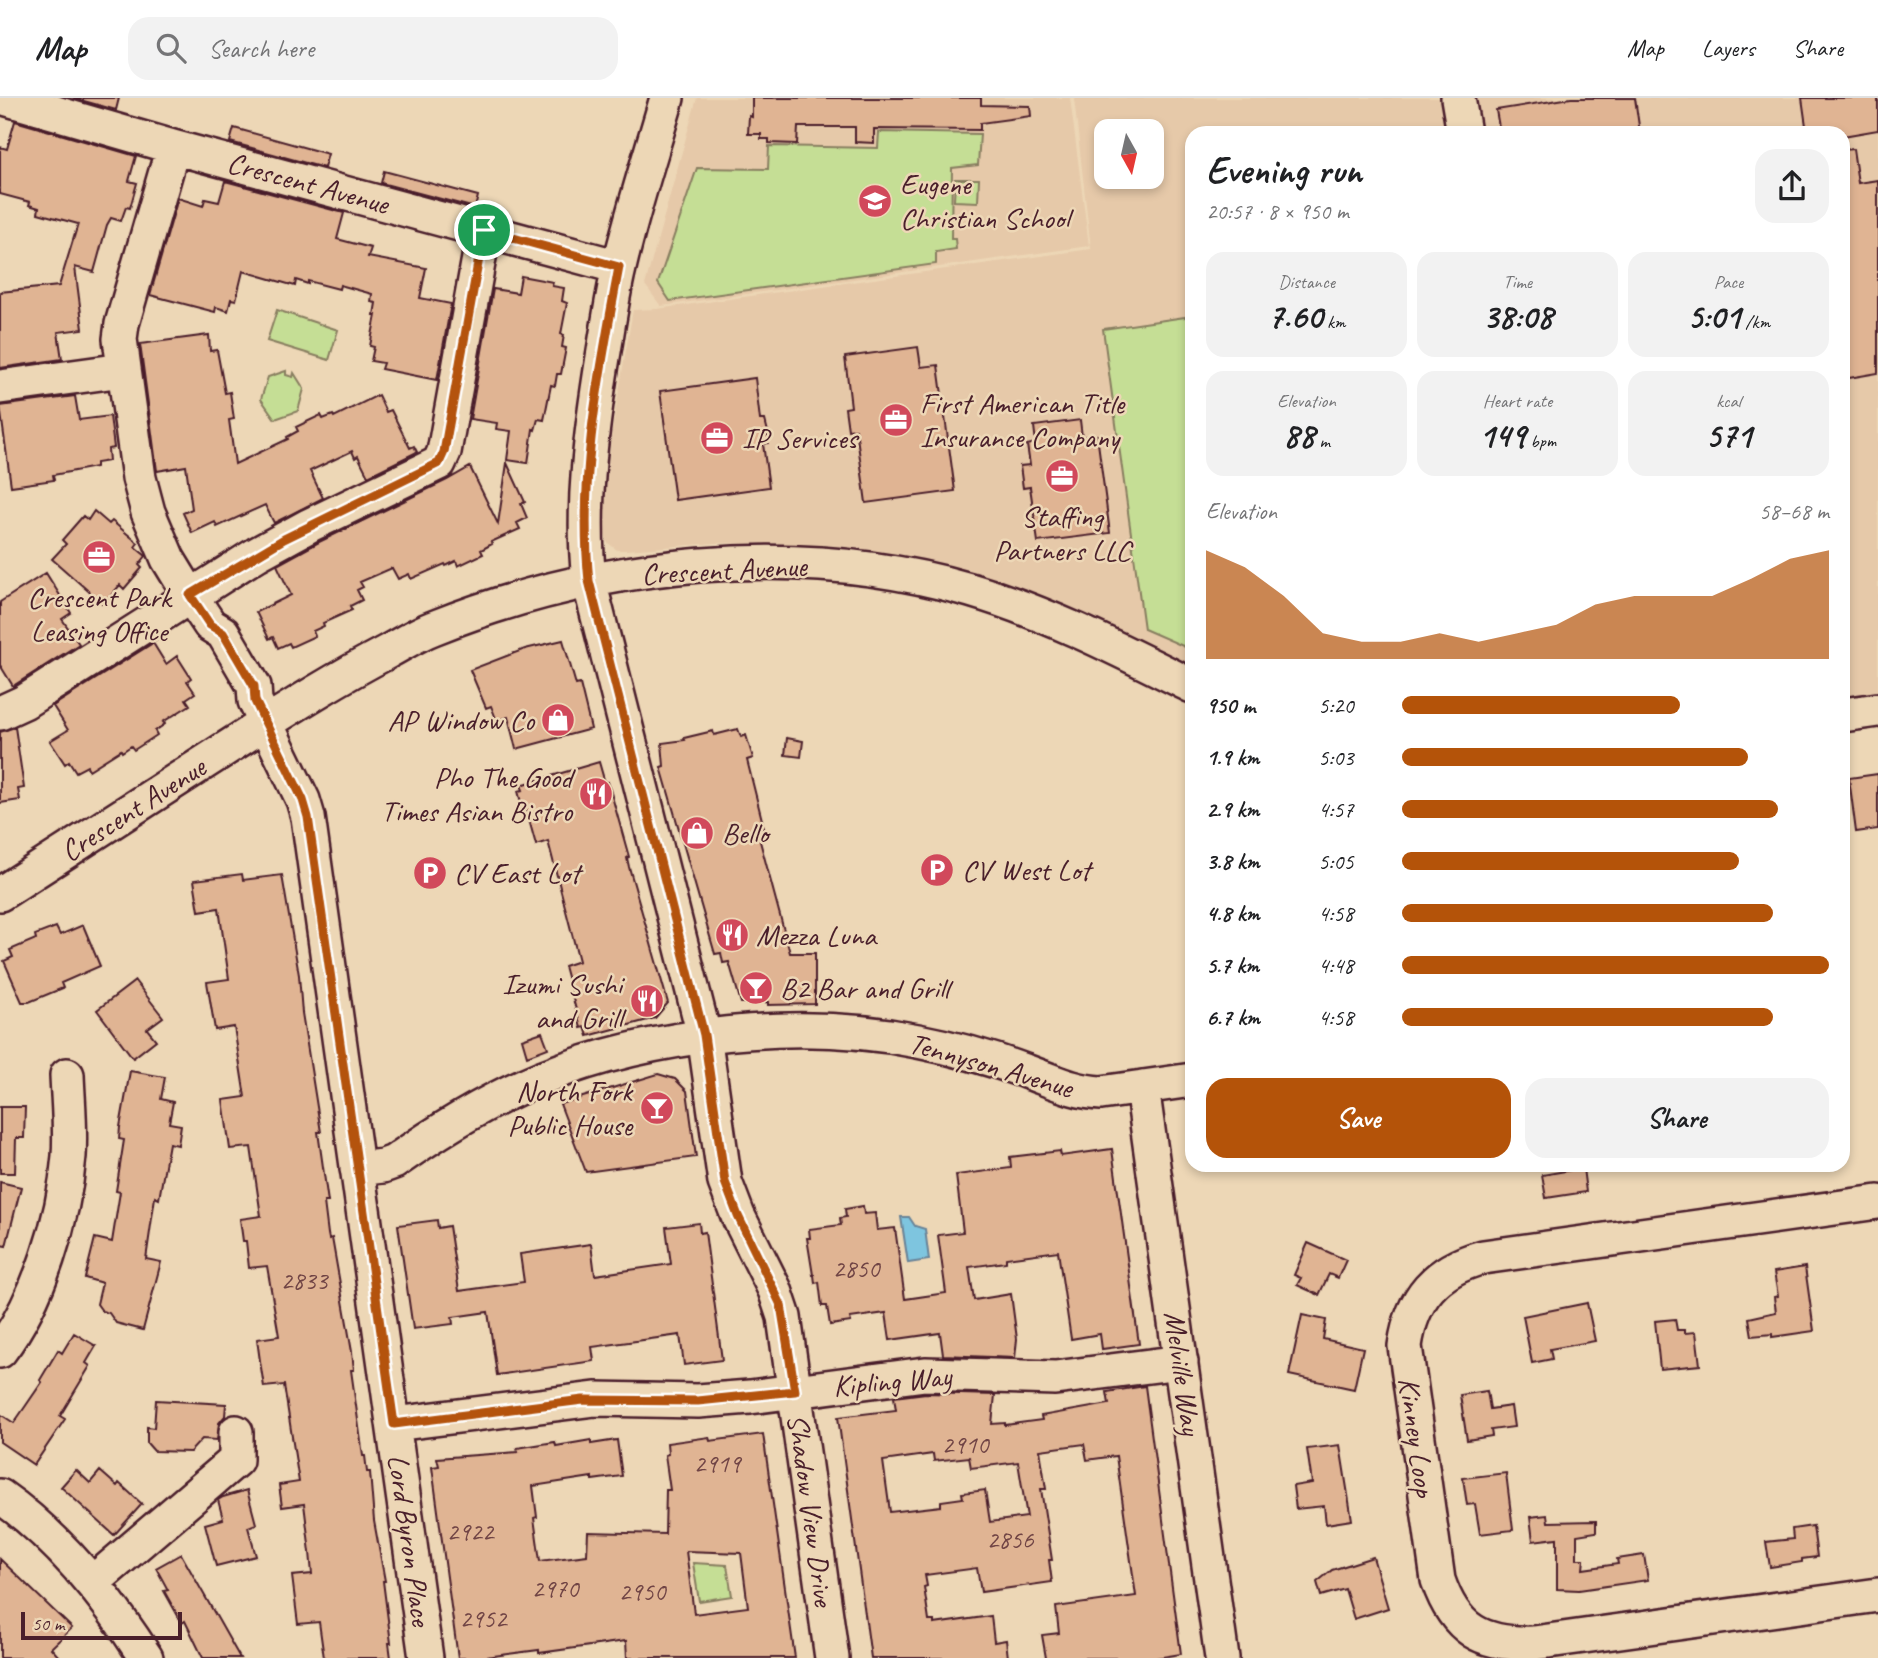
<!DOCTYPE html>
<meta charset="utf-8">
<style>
body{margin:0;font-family:Caveat,sans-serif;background:#f2f2f2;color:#202124;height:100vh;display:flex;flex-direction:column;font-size:26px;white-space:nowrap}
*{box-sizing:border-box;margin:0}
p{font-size:23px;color:#757577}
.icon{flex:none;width:38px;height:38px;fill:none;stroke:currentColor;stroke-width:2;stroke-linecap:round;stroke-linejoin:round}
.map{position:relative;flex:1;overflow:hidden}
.drawer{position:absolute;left:1185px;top:28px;width:665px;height:1046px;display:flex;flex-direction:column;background:#fff;border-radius:21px;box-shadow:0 4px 10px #0003}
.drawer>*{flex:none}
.needle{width:46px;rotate:172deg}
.buttons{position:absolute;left:1094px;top:21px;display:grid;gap:14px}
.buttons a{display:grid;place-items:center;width:70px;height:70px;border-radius:14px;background:#fff;box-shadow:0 4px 10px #0003;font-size:35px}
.scale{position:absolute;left:21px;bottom:18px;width:161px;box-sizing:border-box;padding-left:7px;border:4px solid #4a1f2b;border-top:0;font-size:19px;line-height:24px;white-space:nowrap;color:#4a1f2b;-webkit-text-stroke:5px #edd7b6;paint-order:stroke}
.pin{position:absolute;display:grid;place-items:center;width:60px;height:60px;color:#fff;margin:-30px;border:4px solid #fff;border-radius:50%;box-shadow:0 2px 7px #0007}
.round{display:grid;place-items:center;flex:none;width:74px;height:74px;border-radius:21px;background:#f2f2f2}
.head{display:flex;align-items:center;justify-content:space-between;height:119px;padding:0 21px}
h1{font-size:38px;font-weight:800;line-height:52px}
.stats{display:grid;grid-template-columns:repeat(3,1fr);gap:10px;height:119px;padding:7px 21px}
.stats div{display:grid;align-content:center;border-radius:18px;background:#f2f2f2;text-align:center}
.stats b{font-size:35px;font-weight:800}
.stats small{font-size:19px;font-weight:400}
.stats p{font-size:19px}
.chart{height:196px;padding:14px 21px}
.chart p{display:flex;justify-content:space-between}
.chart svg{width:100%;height:126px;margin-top:7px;fill:#b45309;opacity:.7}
.action{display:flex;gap:14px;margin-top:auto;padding:14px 21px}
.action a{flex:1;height:80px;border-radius:21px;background:#b45309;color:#fff;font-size:28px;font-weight:800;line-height:80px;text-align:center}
.action a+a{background:#f2f2f2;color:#202124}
ul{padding:0 21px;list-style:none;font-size:23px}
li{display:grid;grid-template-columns:112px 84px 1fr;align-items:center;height:52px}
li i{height:18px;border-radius:9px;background:#b45309}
header{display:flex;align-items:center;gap:42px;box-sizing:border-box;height:98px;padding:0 35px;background:#fff;border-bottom:2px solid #e0e0e0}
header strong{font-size:33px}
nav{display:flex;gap:38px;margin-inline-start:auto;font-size:24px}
.search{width:490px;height:63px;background:#f2f2f2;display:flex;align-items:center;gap:18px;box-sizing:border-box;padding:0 24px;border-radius:21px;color:#757577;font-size:26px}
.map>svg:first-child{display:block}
.built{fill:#e6c9a9;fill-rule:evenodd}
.green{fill:#c5de95;stroke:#887e60;stroke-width:2}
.water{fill:#7ec5df;stroke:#698397;stroke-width:2}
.building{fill:#e0b493;stroke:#4a1f2b;stroke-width:2;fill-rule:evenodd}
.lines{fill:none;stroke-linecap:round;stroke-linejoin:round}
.minor-casing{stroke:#4a1f2b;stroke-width:38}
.minor{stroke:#edd7b6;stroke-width:33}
.route-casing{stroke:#fff;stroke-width:14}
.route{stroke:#b45309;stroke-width:9}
.labels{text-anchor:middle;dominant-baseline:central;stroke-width:5;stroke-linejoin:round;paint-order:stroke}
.number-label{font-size:26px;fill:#704445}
.street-label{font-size:30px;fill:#4a1f2b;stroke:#edd7b6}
.poi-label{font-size:30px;fill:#4a1f2b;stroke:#edd7b6;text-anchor:start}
</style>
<header>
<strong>Map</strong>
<div class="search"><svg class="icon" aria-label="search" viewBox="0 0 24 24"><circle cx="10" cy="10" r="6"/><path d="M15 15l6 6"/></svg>Search here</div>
<nav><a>Map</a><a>Layers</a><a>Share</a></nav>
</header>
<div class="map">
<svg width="1878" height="1560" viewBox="0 0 1878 1560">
<rect width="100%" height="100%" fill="#edd7b6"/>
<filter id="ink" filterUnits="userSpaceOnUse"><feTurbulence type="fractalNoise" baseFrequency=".0143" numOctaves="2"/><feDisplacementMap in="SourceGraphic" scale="14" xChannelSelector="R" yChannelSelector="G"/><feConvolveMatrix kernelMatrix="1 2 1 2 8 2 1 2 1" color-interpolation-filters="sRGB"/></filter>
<g filter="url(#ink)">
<path class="built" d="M697,0h373l19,148 -428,60 -16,-21z
M1074,0h804v594l-35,5v-564h-651v535l-83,-42 -78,-33 -63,-21 -40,-9 -100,-16 -111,-4 -91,7h-9l-10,-8 -4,-16 8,-89 22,-127 24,-1 434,-60zM1106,33h46v46h-46z"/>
<path class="green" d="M879,34l101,2 -2,31 -26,3 -1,71h4l1,10 -20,3v12l-266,37 -12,-18 39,-115 71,1 1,-23 109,2z
M955,81h24l-1,23 -24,-1z
M277,212l61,20 -9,30 -62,-19z
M1192,218v334l-48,-21 -41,-300z
M286,273v4l7,2 1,-4 10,16 -6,22 -23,8 -14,-20 7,-22z
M693,1465l34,2 5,31 -33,5z"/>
<path class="water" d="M901,1119h8l6,9 10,3 4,31 -21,3z"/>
<path class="building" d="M73,0h46l-3,12z
M752,0h229v7l49,1 1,10 -51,7v7l-106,-1v14l-19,-1v-15h-57l-1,17 -28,-1v-4h-8v-5h-13l1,-18 3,1z
M1571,0h64l5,35h-140l-4,-23z
M1802,0h76v32l-35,6v-3h-36z
M15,23l121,35 -7,25 8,2 -7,25 -4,-1 -5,14 -10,-3 -4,7 -13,47 -19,-5 8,62 -25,3 4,27 -62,9v-76l59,-6 19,-62 -40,-11 1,-5 -10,-3 1,-3 -30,-8v-47l7,2z
M234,30l94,26 -4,14 -94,-26z
M1853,51l5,34 20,-3v193l-35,6v-229z
M384,73l94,25 -3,12 -94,-25z
M225,83l119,32 -7,26 34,9 -3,9 58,11 -6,30 31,6 -14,76 -56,-11 2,-6 -12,-2 3,-14 -4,-1 6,-31h-2l2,-12 -5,-1 1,-8 -32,-9 -1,4 -31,-8v3l-12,-4 -1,6 -52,-15 -7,29 -5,-1 -3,12 -12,-4 -1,5 -65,-17 28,-97 25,8 2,-7 14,3z
M521,178l32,6 -1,4 12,2 -2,13 5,2 -6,31 3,1 -2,12 4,1 -5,26h-4l-2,12 -4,-1 -7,35 -6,-1 -3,11 -2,-1 -5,34 -21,-3 4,-29 -15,-2 1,-6 -27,-4 23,-130 25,4z
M209,237l1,16 7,-1 8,43 5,-1 4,27 -5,1 6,44 53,-25 -1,-2 11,-6 -2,-4 25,-12 2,4 10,-4 1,2 44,-22 8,17 5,-2 19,38 4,-2 3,6 -49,24 -10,-20 -3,2 -3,-7 -42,20 13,27 -49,25 -9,-18 -48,22 -2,-5 -23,11 -9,-20 9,-4 -6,-43 -29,5 -17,-127z
M918,249l3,20 17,-2 17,126 -89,12 -10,-74 -8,1 -3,-22 6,-1 -6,-50z
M755,280l5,42h5l3,12v11l-5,1 6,43 -94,13 -15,-109z
M75,298l4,24 31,-4 4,32 -6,1 1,12 -13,2v4l-43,8 1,5 -43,6 -11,-80z
M1080,322l2,17 15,-2 13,98 -72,9 -8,-55 -7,1 -3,-22 10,-1 -3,-20 9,-2 -2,-17z
M507,365l18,39 -4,2 6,14 -10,5 3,6 -29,13 1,2 -11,6 2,4 -25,12 -2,-5 -10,5 -1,-2 -34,15 -2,-5 -11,5 -6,-11 -32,14 3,5 -6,3 5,10 -12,6 2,4 -29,13 1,3 -11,5 2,5 -24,11 -2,-4 -11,5 -5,-11 -4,2 -13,-27 35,-17 -14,-30 42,-23 128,-62 23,-13 28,57z
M94,413l15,13 3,-3 26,22 -3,4 11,9 -7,9 3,3 -18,21 -4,-4 -12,14 -2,-1 -4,5 -50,-44 14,-15 -4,-4 21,-24 5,4z
M46,475l25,40 -9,6 17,25 -66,42 -13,-21v-63z
M563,542l13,45 4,-1 11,45 -75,20 -8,-32 -11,4 -6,-15 -5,2 -16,-38 55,-21z
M153,545l13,21 11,-8 14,22 -4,3 8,12 -9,6 4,6 -27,17 2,2 -10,7 2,4 -23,15 -3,-4 -9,6 -1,-2 -32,20 -2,-4 -11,6 -7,-11 -4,3 -15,-23 18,-11 -15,-24z
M15,629l9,61 -6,1 2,11 -20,3v-71z
M738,631l3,8 5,-2 7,23 -6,2 17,68 -7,2 33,123h25v51l-47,1v-3l-27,1 -12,-41 -6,1 -2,-10 -6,1 -54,-187 3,-1 -2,-23 23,-3 -1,-2 29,-7 1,4z
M787,640l16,3 -2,16 -16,-2z
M599,664l6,21 3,-1 21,75 -2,1 2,9 39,136 -13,15 -67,18 -3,-9 -4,1 -17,-62 15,-5 -31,-120 -12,4 -10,-36 -3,1 -5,-19 5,-1 -2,-5z
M1878,676v55l-22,3 -7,-54z
M242,776l1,6 39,-5 17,100 3,38 19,119h-3l10,70h-4l4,32 1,5 3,-1 20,114 2,18h-3l12,86h2l2,16h3l4,49 11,60h-2l8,62h-2l2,15h-67l-5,-36 -21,2 -6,-48 20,-2 -2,-22 -6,-48 -22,3 -3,-22 20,-3 -15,-97 -20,2 -4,-26 -3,-22 22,-3 -12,-70 -18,2 -3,-27h-3l-3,-22 21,-3 -10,-69 -21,2 -7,-49 22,-3 -11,-70 -19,3 -8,-48 22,-3 -10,-71 -20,3 -5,-31z
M83,827l17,41 -39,17 2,5 -34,14h-7l-18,-41 9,-4 -3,-7 26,-11 -1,-4 21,-8 4,8z
M135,883l28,36 -16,12 9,11 -23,18 -36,-48z
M542,934l6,16 -21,8 -5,-17z
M130,973l35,6 -4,22 12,3 -4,21 12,2 -3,20 -9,-2 -10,56 -4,-2 -9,62 15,3 -18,68 -27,-7 -7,-10 -7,-2 -5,-7 5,-21 -17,-5 10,-40 17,4 8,-50 -4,-1 8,-51 -5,-1 1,-12z
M658,976l17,5 12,12 9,66 -110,15 -26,-68z
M0,1009h25l-1,31h-8l-1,35h-15z
M1112,1051l27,195 -37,5 -2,-15 -29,5 -13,-88 -52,7v4l-37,5 5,33 37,-6 6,45 -2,19 -72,-3 -3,-22 -50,7 -4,-27 -36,5 1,4 -21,3 -3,-19h-5l-3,-24 -4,1 -1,-8h-1l-6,-37h3l-1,-9 32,-4 -1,-7 6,-1 -1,-8 18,-3 1,8 11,-1 2,17 18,-2 10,71 41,-6 -8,-58 25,-3 -7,-57 55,-7 -1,-11 50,-6 1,5z
M1583,1070l3,24 -40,6 -4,-23z
M0,1084l21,5 -15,59 -6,-1z
M437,1122l1,8 11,-2 10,65 65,-9 -4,-28 71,-10 4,31 76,-11 -5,-37 33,-4 1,10 5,-1 17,128 -38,5 -4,-30 -88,12 2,14 -97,14 -9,-63 -36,5 1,7 -40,5 -15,-104z
M1308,1145l38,17 -8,18 -9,-4 -10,21 -22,-10 4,-7 -7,-3z
M1805,1169l9,64 -42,6v-3l-20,2 -3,-18 27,-6 -2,-15 4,-1 -4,-24z
M1587,1205l8,38 -45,8 2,10 -20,4 -9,-47z
M1302,1217l24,5 -3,19 40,9 -9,41 -65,-14z
M1675,1221l2,11h8v3l11,-1 4,33 -40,4 -5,-48z
M74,1235l22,13 -10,17 4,3 -30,50 5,3 -31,46 -34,-23v-28l14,9 28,-41 -2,-2 18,-30 4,3z
M1145,1288l36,268 -25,4h-110l-4,-23 17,-2 -3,-26 80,-11 -20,-140 -29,4 -3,-16 -44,6 6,39h-5l11,71h-3l3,22 -71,10 -4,-24 -52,7 2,11 -3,1 5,34h5v3l57,-8 3,26 12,-2 2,18h-137l-33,-241 58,-7 -2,-13 32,-4 69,2 -3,29 13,-1v2l37,-5 -1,-4 68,-12 -2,-12zM933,1356l1,7 35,-4 2,11 47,-6 9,55 -37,5 -5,-32 -23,3 1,5 -22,3v5l-51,6 -7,-51z
M1487,1293l3,18 21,-3 3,21 -23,3 1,6 -25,4 -7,-45z
M156,1302l70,4 -1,12 -6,7 -2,17 -15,-1 -12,13 -36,-1 -7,-8v-16l7,1z
M763,1336l32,224h-168l-1,-17 -87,12v-3l-61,8h-20l-26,-191 7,-1 -2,-8 81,-6 -1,-4 38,-6 1,4 35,-6v4l26,-4 5,36 -30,4v-3l-59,9 4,31 -3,1 6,43 47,-6 1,-23 77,2 1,-44h4l-5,-35 3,-1 -1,-11 42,-6 1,4zM686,1453l55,2 7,54 -54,7z
M1340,1347l12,75 -26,4 -2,-18 -28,3 -3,-23 19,-3 -5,-34z
M76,1372l14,13 10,-12 17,15 2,-3 23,21 -28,31 -53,-48z
M1506,1375l7,57 -33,4 -5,-30 -8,1 -4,-27z
M247,1392l9,34 -8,3 8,29 -40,10 -11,-42 18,-5 -5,-19 5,-3z
M1547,1417l1,7 48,-1v11l-19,3v24h7l-1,10 35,-5 -1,-5 27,-4 4,25 -69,10 -22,-1v-51l-24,3 -3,-24z
M1813,1428l4,31 -15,2v3l-32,5 -4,-25 27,-3 -1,-10z
M181,1456l59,104h-37l-18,-37 -3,2 -18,-32 4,-1 -12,-22z
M1373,1459l15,51 -34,11 -9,-30 -24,7 -4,-14 15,-12z
M0,1461l72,69 -21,20 9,10h-60z"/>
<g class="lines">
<g class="minor-casing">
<path id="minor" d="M4,0l169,49 446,120
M667,0c-16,56 -35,113 -48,170 -7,29 -11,60 -16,89 -12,75 -22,148 -14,224l115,454 21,147 13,34 37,74 9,27 48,341
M1458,0l6,35
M173,49l-51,177 -2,15 19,139 9,34 20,47 22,36 20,30 13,8 31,53 1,15 48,99 5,17 118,841
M0,289l123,-17
M0,615l24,-11 233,-148 53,-29 129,-62 5,-11 40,-222
M1843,617l35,-5
M0,796c82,-53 164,-106 247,-159 46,-29 92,-58 140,-83 15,-8 30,-18 46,-24 168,-67 363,-88 537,-38 78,23 150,60 222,96
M1142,989l80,571
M357,1071l26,-3 11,-4c45,-32 96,-63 147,-84 113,-45 258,-61 377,-37 36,7 72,17 107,30 26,9 49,21 76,22l91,-13
M1878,1104l-395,55c-47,13 -71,40 -78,89l33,234c17,50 44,65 96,63l344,-48
M0,1253c39,-51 64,-132 69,-195 2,-27 -1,-55 -2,-81
M394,1326l201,-25 103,2 52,-4 175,-23 130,4 126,-16
M0,1398c60,42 107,101 146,162
M92,1485l144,-123v-28"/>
</g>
<use href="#minor" class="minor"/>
</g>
</g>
<g class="lines" filter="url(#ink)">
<g class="route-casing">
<path id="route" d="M484,132l135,37c-19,104 -41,208 -30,314l115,454 21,147 13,34 43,89 14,86 -97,10 -115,-1 -189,24 -86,-607 -5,-17 -48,-99 -1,-15 -31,-53 -13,-8 -20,-30 94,-56 155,-76 5,-11z"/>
</g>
<use href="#route" class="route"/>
</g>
<defs>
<g id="school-disc" transform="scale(1.75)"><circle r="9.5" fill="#d1495b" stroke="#edd7b6"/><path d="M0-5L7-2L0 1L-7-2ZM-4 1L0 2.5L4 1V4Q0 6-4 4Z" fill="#fff"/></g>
<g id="office-disc" transform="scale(1.75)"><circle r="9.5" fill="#d1495b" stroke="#edd7b6"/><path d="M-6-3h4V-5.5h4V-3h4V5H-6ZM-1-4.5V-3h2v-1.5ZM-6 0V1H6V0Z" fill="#fff"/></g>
<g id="shop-disc" transform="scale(1.75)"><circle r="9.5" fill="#d1495b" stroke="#edd7b6"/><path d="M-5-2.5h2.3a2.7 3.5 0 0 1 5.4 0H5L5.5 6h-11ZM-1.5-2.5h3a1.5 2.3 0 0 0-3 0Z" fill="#fff"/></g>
<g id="restaurant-disc" transform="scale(1.75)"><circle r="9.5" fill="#d1495b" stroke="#edd7b6"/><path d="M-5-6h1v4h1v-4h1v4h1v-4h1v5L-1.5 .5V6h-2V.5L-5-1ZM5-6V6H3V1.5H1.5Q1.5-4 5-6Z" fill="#fff"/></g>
<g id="parking-disc" transform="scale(1.75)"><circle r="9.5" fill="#d1495b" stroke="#edd7b6"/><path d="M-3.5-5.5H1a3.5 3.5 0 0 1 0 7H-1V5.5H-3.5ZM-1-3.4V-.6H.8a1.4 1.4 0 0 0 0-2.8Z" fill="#fff"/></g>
<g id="bar-disc" transform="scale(1.75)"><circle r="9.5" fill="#d1495b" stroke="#edd7b6"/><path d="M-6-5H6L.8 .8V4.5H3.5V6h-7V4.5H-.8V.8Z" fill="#fff"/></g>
</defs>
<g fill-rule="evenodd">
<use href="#school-disc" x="875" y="103"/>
<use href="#office-disc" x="896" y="322"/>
<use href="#office-disc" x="717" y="340"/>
<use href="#office-disc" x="1062" y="378"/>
<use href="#office-disc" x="99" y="459"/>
<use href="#shop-disc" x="558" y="622"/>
<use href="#restaurant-disc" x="596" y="696"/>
<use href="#shop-disc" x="697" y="735"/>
<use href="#parking-disc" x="937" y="772"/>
<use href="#parking-disc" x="430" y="775"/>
<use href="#restaurant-disc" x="732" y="837"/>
<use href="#bar-disc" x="756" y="890"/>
<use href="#restaurant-disc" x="647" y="903"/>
<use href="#bar-disc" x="657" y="1010"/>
</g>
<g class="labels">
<g class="number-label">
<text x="856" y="1170">2850</text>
<text x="304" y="1182">2833</text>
<text x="965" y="1346">2910</text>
<text x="717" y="1365">2919</text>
<text x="470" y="1433">2922</text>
<text x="1010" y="1441">2856</text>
<text x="555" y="1490">2970</text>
<text x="642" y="1493">2950</text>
<text x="483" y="1520">2952</text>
</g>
<g class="street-label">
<text transform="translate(308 85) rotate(15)">Crescent Avenue</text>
<text transform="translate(724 472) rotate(-3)">Crescent Avenue</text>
<text transform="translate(133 711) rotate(-33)">Crescent Avenue</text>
<text transform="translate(991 967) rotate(16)">Tennyson Avenue</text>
<text transform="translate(1183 1275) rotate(82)">Melville Way</text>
<text transform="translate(892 1283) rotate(-5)">Kipling Way</text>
<text transform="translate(1417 1339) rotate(82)">Kinney Loop</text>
<text transform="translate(811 1412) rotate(82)">Shadow View Drive</text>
<text transform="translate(410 1442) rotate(82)">Lord Byron Place</text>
</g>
<g class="poi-label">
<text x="900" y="86">Eugene<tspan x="900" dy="34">Christian School</tspan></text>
<text x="920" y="305">First American Title<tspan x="920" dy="34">Insurance Company</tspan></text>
<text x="742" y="340">IP Services</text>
<text x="1062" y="418" text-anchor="middle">Staffing<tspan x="1062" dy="34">Partners LLC</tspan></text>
<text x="99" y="499" text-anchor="middle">Crescent Park<tspan x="99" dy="34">Leasing Office</tspan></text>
<text x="534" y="622" text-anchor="end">AP Window Co</text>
<text x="572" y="679" text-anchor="end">Pho The Good<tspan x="572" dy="34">Times Asian Bistro</tspan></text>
<text x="722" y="735">Bello</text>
<text x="962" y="772">CV West Lot</text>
<text x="454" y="775">CV East Lot</text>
<text x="756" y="837">Mezza Luna</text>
<text x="622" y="886" text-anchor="end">Izumi Sushi<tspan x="622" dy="34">and Grill</tspan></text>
<text x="780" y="890">B2 Bar and Grill</text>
<text x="632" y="993" text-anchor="end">North Fork<tspan x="632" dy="34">Public House</tspan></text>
</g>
</g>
</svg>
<div class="buttons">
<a><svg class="needle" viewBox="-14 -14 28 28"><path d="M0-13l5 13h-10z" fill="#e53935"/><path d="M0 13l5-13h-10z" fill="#757577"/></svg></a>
</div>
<div class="scale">50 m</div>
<div class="pin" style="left:484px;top:132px;background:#1e9e55"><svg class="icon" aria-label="arrive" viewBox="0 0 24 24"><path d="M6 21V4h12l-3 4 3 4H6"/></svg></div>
<section class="drawer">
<div class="head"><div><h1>Evening run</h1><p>20:57 · 8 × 950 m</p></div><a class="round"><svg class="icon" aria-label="share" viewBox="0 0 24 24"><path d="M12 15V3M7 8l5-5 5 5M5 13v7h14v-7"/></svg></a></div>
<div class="stats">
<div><p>Distance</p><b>7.60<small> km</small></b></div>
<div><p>Time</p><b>38:08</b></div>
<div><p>Pace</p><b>5:01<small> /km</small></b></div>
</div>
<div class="stats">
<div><p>Elevation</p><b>88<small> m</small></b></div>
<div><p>Heart rate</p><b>149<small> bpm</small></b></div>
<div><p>kcal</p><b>571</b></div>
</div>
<div class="chart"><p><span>Elevation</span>58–68 m</p>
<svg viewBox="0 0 160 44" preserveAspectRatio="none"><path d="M0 44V6L10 12L20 22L30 35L40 38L50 38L60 35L70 38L80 35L90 32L100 25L110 22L120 22L130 22L140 16L150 9L160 6V44z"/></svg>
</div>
<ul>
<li><b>950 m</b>5:20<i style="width:65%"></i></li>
<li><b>1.9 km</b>5:03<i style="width:81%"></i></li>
<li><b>2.9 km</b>4:57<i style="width:88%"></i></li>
<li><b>3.8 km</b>5:05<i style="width:79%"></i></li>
<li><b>4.8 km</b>4:58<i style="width:87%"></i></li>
<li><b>5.7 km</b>4:48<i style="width:100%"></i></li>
<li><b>6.7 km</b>4:58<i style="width:87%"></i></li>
</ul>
<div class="action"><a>Save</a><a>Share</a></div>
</section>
</div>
